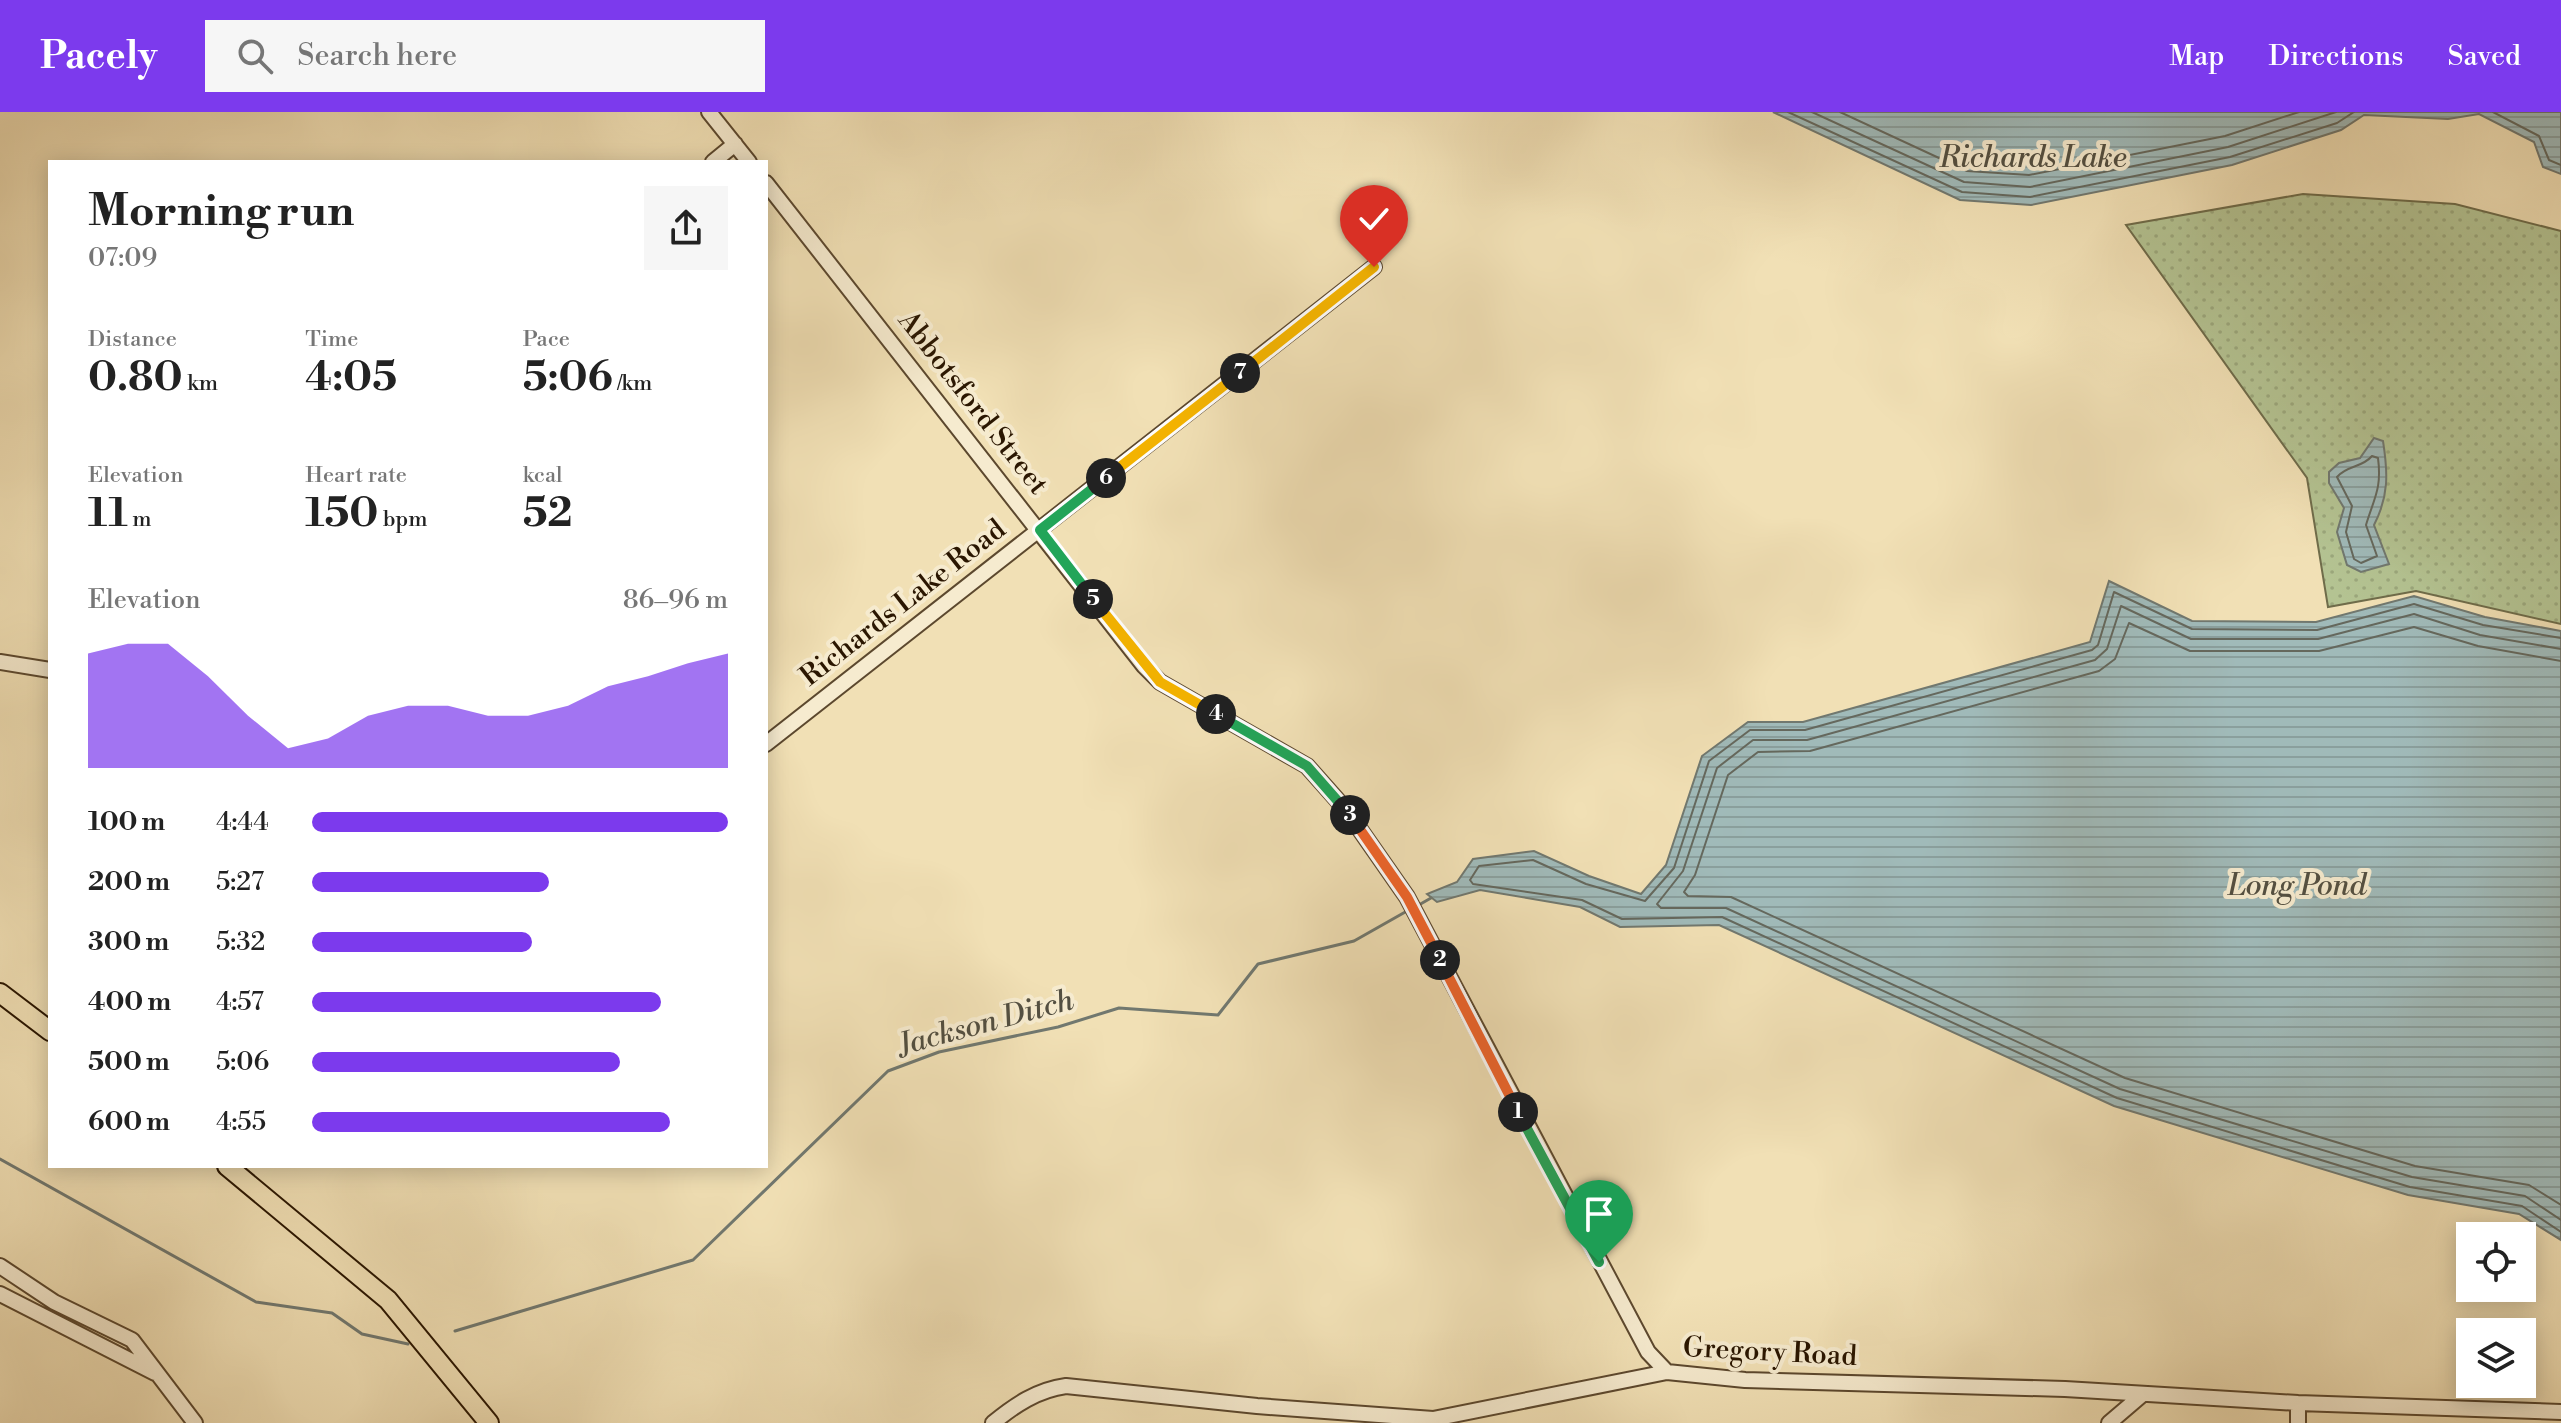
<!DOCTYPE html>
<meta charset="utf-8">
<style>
body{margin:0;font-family:"Libre Bodoni",serif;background:#f6f6f6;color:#222;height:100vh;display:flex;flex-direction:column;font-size:30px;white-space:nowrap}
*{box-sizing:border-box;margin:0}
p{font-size:26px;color:#767676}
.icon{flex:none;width:44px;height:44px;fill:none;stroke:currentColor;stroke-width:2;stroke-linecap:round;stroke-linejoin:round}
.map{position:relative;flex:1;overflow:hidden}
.panel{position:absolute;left:48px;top:48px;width:720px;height:1008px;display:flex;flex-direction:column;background:#fff;border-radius:0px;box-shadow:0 4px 20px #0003}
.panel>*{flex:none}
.controls{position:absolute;left:2456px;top:1110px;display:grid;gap:16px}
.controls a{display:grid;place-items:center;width:80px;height:80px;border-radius:0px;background:#fff;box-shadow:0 4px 20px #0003;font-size:40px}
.pin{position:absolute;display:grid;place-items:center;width:68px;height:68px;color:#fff;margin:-82px -34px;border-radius:50% 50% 50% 0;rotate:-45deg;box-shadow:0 0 8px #0007}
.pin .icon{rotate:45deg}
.km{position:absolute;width:40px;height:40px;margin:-20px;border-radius:50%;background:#222;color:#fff;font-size:22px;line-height:40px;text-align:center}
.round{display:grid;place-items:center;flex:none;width:84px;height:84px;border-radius:0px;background:#f6f6f6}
.head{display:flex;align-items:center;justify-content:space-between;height:136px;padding:0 40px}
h1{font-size:44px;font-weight:800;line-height:60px}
.metrics{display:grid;grid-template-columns:repeat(3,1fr);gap:12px;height:136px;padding:8px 40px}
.metrics div{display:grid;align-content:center}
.metrics b{font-size:40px;font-weight:800}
.metrics small{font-size:22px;font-weight:400}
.metrics p{font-size:22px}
.chart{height:224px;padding:16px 40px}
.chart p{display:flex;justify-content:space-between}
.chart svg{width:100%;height:144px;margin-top:8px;fill:#7c3aed;opacity:.7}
ul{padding:0 40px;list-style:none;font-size:26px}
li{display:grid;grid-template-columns:128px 96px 1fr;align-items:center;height:60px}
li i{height:20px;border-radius:10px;background:#7c3aed}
header{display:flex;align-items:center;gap:48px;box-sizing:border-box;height:112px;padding:0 40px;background:#7c3aed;color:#fff}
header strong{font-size:38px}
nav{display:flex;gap:44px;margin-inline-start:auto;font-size:28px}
.search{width:560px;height:72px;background:#f6f6f6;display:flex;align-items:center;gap:20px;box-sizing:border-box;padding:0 28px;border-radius:0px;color:#767676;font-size:30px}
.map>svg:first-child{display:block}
.grass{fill:url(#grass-dots);stroke:#6f6c4a;stroke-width:2}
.water{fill:url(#water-rules);stroke:#71786f;stroke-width:2}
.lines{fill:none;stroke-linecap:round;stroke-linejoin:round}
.shore{stroke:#65685d;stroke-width:2}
.stream{stroke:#71786f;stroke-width:3}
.minor-casing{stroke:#5c482e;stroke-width:18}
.major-casing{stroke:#2a1601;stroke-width:22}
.minor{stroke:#f6ebcf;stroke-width:14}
.major{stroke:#f1e0b5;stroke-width:18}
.split-1-casing{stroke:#fff;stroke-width:16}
.split-2-casing{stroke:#fff;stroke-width:16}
.split-3-casing{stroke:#fff;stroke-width:16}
.split-4-casing{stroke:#fff;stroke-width:16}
.split-5-casing{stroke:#fff;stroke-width:16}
.split-6-casing{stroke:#fff;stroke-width:16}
.split-7-casing{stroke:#fff;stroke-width:16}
.split-8-casing{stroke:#fff;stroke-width:16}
.split-1{stroke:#22a559;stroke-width:10}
.split-2{stroke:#f0652b;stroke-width:10}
.split-3{stroke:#f0652b;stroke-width:10}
.split-4{stroke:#22a559;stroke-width:10}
.split-5{stroke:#f5b400;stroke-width:10}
.split-6{stroke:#22a559;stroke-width:10}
.split-7{stroke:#f5b400;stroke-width:10}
.split-8{stroke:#f5b400;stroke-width:10}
.labels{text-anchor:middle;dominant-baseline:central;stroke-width:8;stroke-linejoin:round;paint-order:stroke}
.street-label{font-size:28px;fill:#2a1601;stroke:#f6ebcf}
.water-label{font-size:30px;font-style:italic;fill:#534f41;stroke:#f6ebcf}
</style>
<header>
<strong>Pacely</strong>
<div class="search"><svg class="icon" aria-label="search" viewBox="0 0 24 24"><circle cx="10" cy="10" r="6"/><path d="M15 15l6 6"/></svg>Search here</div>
<nav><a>Map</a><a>Directions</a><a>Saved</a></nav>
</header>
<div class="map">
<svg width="2561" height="1311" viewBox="0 0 2561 1311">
<defs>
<pattern id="grass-dots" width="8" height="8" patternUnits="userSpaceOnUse" patternTransform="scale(2)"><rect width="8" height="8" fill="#b4c392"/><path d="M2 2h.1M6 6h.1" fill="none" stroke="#9ba77c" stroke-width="1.8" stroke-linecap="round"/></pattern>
<pattern id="water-rules" width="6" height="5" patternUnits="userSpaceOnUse" patternTransform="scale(2)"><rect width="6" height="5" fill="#a0bab9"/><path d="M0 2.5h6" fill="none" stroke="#8a9f9d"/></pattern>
</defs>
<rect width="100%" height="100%" fill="#f1e0b5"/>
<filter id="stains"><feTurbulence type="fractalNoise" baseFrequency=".0025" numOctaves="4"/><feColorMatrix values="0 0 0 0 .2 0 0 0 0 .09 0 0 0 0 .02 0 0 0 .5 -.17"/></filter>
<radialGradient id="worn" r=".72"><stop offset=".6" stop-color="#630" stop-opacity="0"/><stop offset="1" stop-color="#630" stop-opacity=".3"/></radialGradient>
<path class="grass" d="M2303,82l152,10 106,27v393l-145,-33 -88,16 -21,-129 -181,-253z"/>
<path class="water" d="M1773,0h788v62l-18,-7 -9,-25 -55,-28 -31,5 -84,-4 -23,15 -109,35 -201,40 -71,-5z
M2374,326l9,3c5,32 6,55 -9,84l15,39 -28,8 -14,-7 -10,-33 7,-24 -15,-25v-11l10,-9 21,-5z
M2109,469l83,40 124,1 98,-26 71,21 76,14v609l-42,-26 -111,-19 -294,-89 -395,-181 -99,2 -40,-20 -100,-17 -43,12 -10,-8 30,-12 16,-23 61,-8 55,25 52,18 25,-29 36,-109 46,-34h55l287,-80z"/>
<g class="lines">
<path class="shore" d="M1788,0l174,80 68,5 200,-40 107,-34 17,-11
M1812,0l152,70 66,5 198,-40 108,-35
M1840,0l127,59 62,4 196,-39 74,-24
M2493,0l46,24 10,24 12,5
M2372,344l6,2c4,31 -4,40 -12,67l11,31 -16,7 -7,-4 -8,-27 6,-26 -15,-29c10,-12 25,-9 35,-21z
M2561,526l-78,-13 -69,-21 -97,26 -125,-1 -78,-37 -16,53 -6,5 -287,80h-55l-41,31 -35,107 -29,33 -59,-17 -53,-24 -54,6 -9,14 3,4 109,16 40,19 100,-2 395,181 293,89 112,19 39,26
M2561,537l-81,-14 -66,-21 -96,25h-127l-70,-33 -14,43 -12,11 -288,80h-54l-36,28 -34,103 -26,33 4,4h65l394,181 292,88 113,19 36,24
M2561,549l-83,-15 -64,-19 -95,24h-129l-61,-28 -14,36 -16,12 -289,80 -52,1 -30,23 -33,100 -11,17 4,4 43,1 394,181 290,88 114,19 32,20"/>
<path class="stream" d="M1417,794l14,-8
M0,1047l256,143 76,11 30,21 46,10
M455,1219l238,-71 195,-189 51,-19 119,-25 61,-19 99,7 40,-51 96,-23 53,-30"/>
<g class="minor-casing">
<path id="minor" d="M709,0l40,50
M713,50l22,-18
M766,71l378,483 16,16 147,84 40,45 60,86 241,455 19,20
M0,550l50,8
M766,632l608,-477
M0,1154l54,36 78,38 63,83
M0,1182l155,79
M993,1311c22,-18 44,-33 73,-37l191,20 176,13 234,-47 78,8 320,9 233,14 263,9
M2109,1311l34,-29
M2298,1311v-20"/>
</g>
<g class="major-casing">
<path id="major" d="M0,881l50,38
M227,1054l161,134 101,123"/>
</g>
<use href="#minor" class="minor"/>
<use href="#major" class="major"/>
</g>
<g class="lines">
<g class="split-1-casing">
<path id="split-1" d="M1518,1000l81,150"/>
</g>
<g class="split-2-casing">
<path id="split-2" d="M1440,848l78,152"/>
</g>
<g class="split-3-casing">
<path id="split-3" d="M1350,703l57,82 33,63"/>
</g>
<g class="split-4-casing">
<path id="split-4" d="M1216,602l91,52 43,49"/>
</g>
<g class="split-5-casing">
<path id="split-5" d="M1093,487l67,83 56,32"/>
</g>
<g class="split-6-casing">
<path id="split-6" d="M1093,487l-53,-69 66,-52"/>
</g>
<g class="split-7-casing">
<path id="split-7" d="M1106,366l134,-105"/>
</g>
<g class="split-8-casing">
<path id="split-8" d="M1240,261l134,-106"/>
</g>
<use href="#split-1" class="split-1"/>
<use href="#split-2" class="split-2"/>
<use href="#split-3" class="split-3"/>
<use href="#split-4" class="split-4"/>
<use href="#split-5" class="split-5"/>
<use href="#split-6" class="split-6"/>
<use href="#split-7" class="split-7"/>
<use href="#split-8" class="split-8"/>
</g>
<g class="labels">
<g class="street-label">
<text transform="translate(973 291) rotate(52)">Abbotsford Street</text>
<text transform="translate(903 491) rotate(-38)">Richards Lake Road</text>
<text transform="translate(1770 1240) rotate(3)">Gregory Road</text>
</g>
<g class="water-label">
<text x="2033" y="46">Richards Lake</text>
<text x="2297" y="774">Long Pond</text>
<text transform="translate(986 911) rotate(-15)">Jackson Ditch</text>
</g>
</g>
<rect width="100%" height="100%" filter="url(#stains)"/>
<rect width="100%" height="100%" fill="url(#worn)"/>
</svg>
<div class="controls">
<a><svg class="icon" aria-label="locate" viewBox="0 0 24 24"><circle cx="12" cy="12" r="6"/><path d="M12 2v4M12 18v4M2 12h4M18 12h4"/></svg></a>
<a><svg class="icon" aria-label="layers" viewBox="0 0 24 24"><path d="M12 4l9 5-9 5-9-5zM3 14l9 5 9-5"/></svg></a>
</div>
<div class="pin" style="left:1599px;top:1150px;background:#1e9e55"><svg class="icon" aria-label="arrive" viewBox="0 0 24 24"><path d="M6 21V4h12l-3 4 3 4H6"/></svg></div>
<div class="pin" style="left:1374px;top:155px;background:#d93025"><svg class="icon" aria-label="check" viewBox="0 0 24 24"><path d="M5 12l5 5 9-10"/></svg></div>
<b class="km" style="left:1518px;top:1000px">1</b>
<b class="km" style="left:1440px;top:848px">2</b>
<b class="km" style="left:1350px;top:703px">3</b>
<b class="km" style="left:1216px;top:602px">4</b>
<b class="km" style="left:1093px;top:487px">5</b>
<b class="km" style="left:1106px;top:366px">6</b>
<b class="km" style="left:1240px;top:261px">7</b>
<section class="panel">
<div class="head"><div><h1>Morning run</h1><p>07:09</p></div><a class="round"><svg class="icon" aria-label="share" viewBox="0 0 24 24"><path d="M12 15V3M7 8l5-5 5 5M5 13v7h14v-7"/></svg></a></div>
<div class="metrics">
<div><p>Distance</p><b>0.80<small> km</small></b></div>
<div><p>Time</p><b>4:05</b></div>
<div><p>Pace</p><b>5:06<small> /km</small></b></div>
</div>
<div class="metrics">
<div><p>Elevation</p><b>11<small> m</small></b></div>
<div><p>Heart rate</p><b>150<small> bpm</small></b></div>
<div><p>kcal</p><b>52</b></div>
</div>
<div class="chart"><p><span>Elevation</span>86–96 m</p>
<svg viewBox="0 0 160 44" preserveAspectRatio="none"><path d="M0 44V9L10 6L20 6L30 16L40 28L50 38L60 35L70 28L80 25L90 25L100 28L110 28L120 25L130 19L140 16L150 12L160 9V44z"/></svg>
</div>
<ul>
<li><b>100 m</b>4:44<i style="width:100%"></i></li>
<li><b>200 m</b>5:27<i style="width:57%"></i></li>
<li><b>300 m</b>5:32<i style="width:53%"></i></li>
<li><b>400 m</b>4:57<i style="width:84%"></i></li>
<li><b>500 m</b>5:06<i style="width:74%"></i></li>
<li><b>600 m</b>4:55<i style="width:86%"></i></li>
</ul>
</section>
</div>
